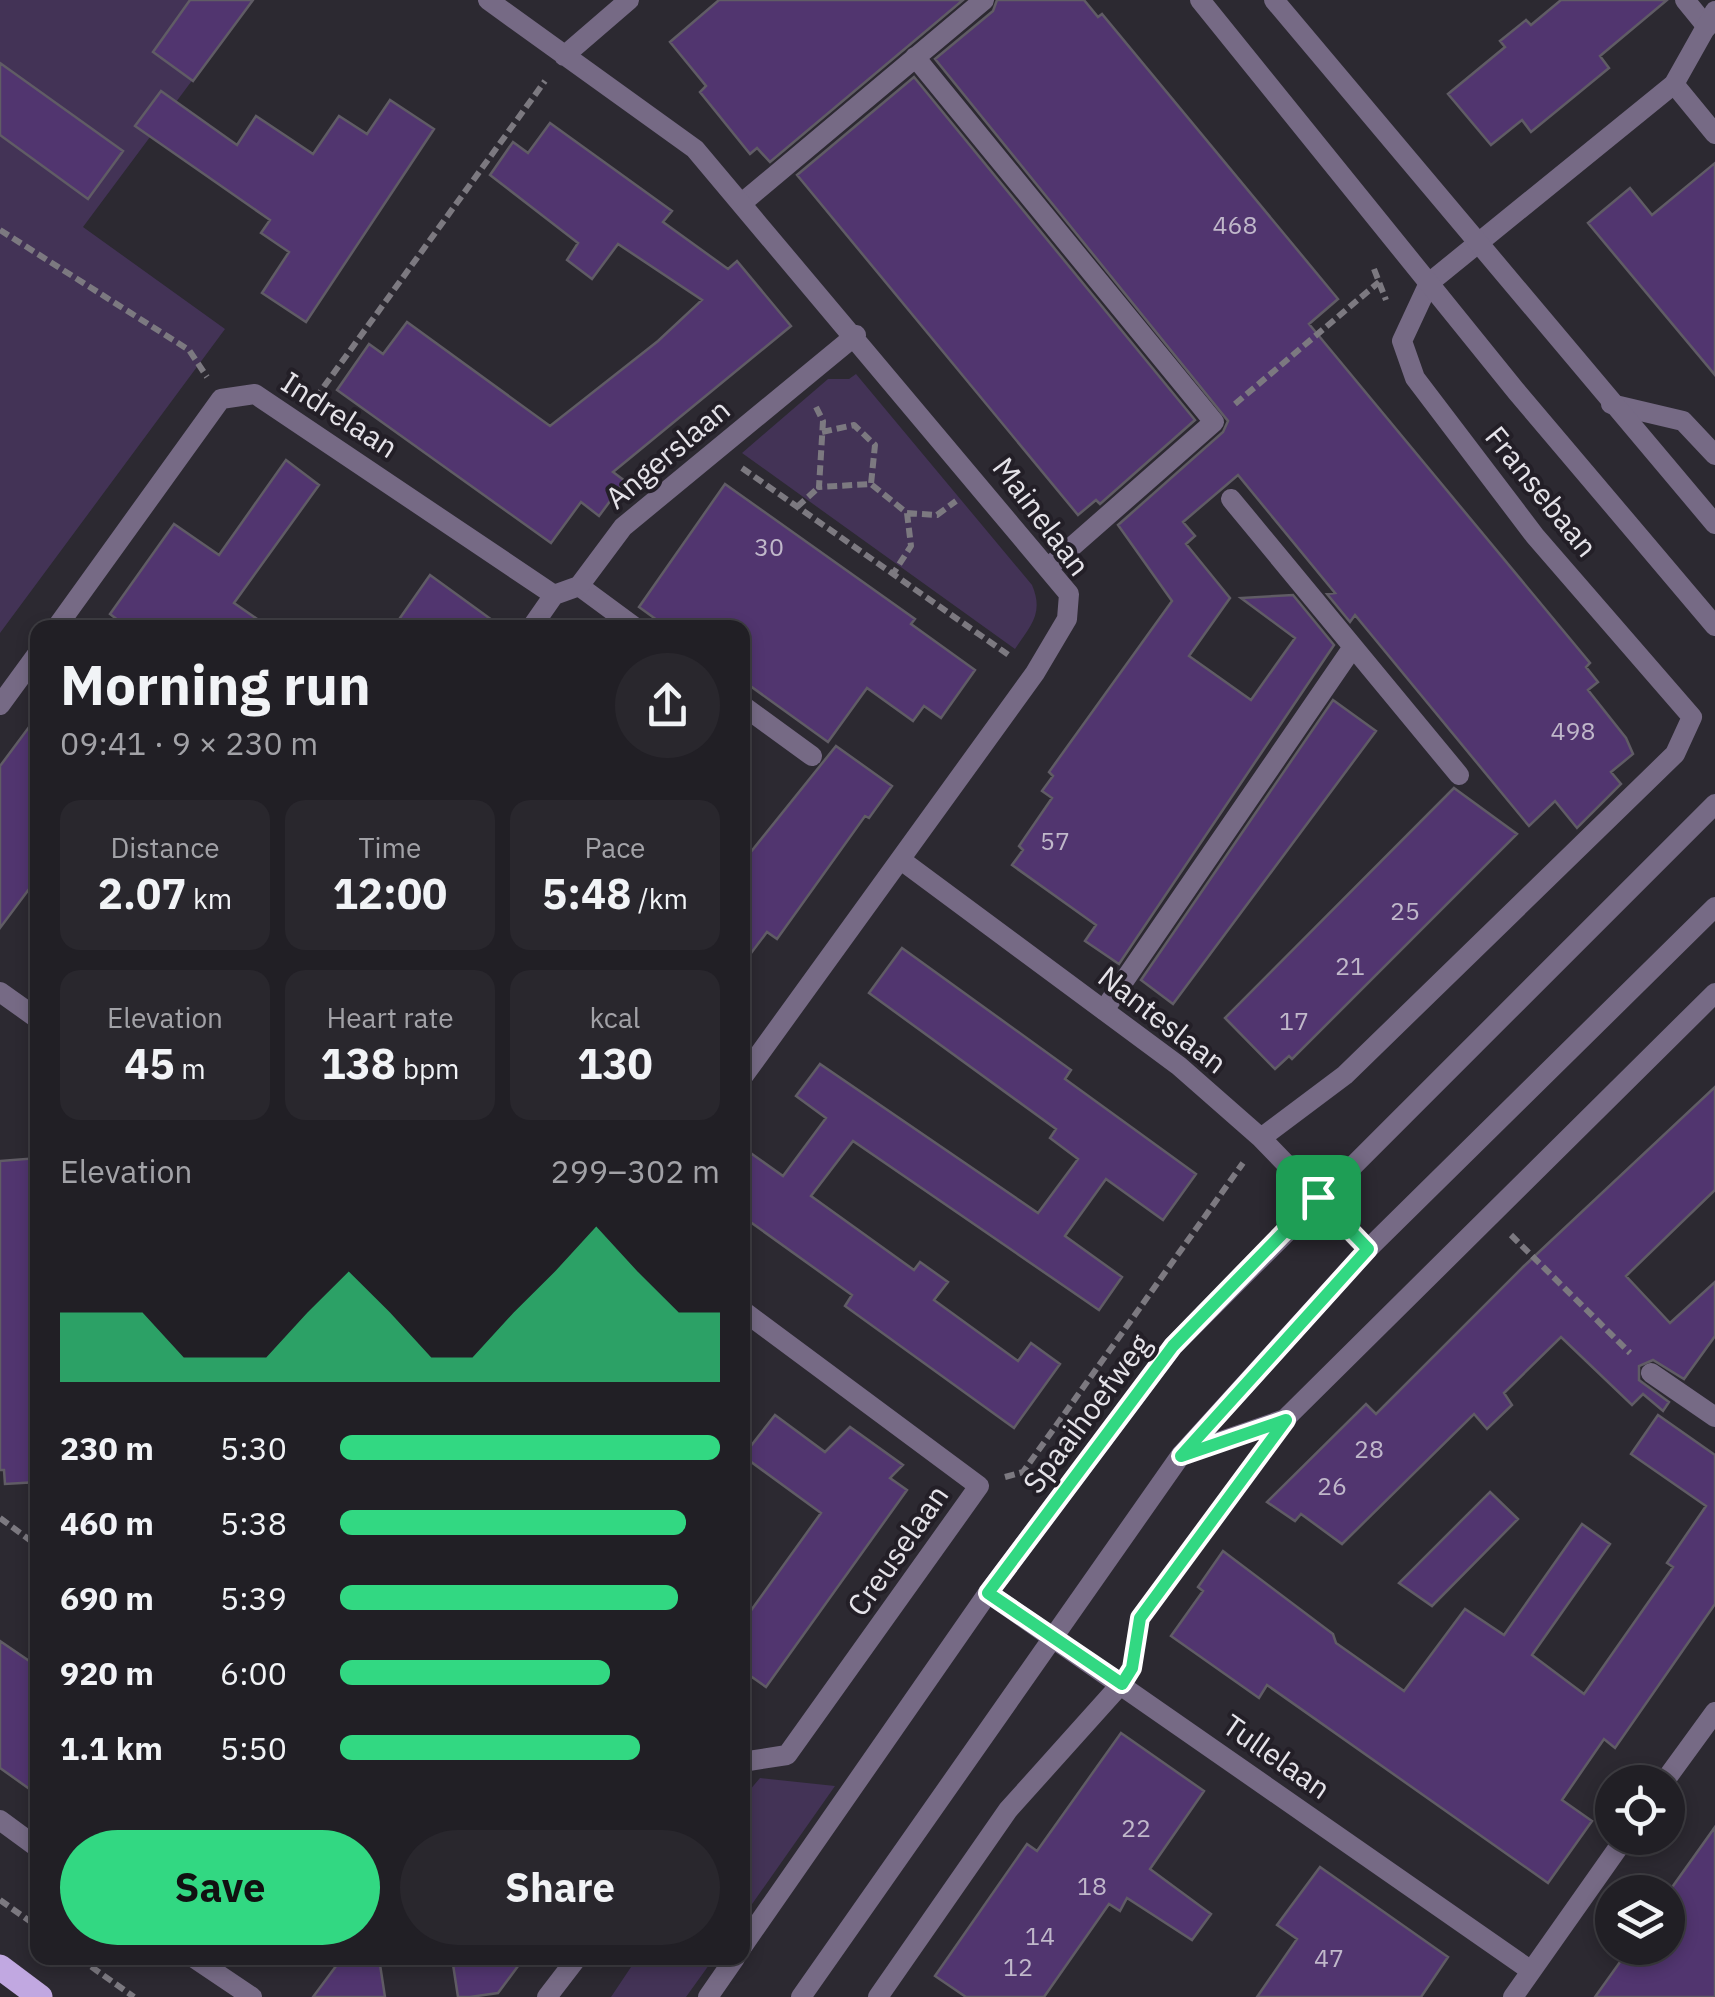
<!DOCTYPE html>
<meta charset="utf-8">
<style>
body{margin:0;font-family:"IBM Plex Sans",sans-serif;background:#29272d;color:#f1f3f6;height:100vh;display:flex;flex-direction:column;font-size:38px;white-space:nowrap}
*{box-sizing:border-box;margin:0}
p{font-size:32px;color:#a2a2a7}
.icon{flex:none;width:55px;height:55px;fill:none;stroke:currentColor;stroke-width:2;stroke-linecap:round;stroke-linejoin:round}
.map{position:relative;flex:1;overflow:hidden}
.panel{position:absolute;left:30px;top:620px;width:720px;height:1345px;display:flex;flex-direction:column;background:#211f25;border-radius:20px;box-shadow:0 5px 15px #0003,0 0 0 2px #3e3d42}
.panel>*{flex:none}
.fabs{position:absolute;left:1595px;top:1765px;display:grid;gap:20px}
.fabs a{display:grid;place-items:center;width:90px;height:90px;border-radius:50%;background:#211f25;box-shadow:0 5px 15px #0003,0 0 0 2px #3e3d42;font-size:50px}
.pin{position:absolute;display:grid;place-items:center;width:85px;height:85px;color:#fff;margin:-42px;border-radius:20px;box-shadow:0 5px 15px #0006}
.round{display:grid;place-items:center;flex:none;width:105px;height:105px;border-radius:52px;background:#29272d}
.summary{display:flex;align-items:center;justify-content:space-between;height:170px;padding:0 30px}
h1{font-size:55px;font-weight:700;line-height:75px}
.metrics{display:grid;grid-template-columns:repeat(3,1fr);gap:15px;height:170px;padding:10px 30px}
.metrics div{display:grid;align-content:center;border-radius:20px;background:#29272d;text-align:center}
.metrics b{font-size:42px;font-weight:700}
.metrics small{font-size:28px;font-weight:400}
.metrics p{font-size:28px}
.chart{height:280px;padding:20px 30px}
.chart p{display:flex;justify-content:space-between}
.chart svg{width:100%;height:180px;margin-top:10px;fill:#32d882;opacity:.7}
.primary-button{display:flex;gap:20px;margin-top:auto;padding:20px 30px}
.primary-button a{flex:1;height:115px;border-radius:60px;background:#32d882;color:#111;font-size:40px;font-weight:700;line-height:115px;text-align:center}
.primary-button a+a{background:#29272d;color:#f1f3f6}
ul{padding:0 30px;list-style:none;font-size:32px}
li{display:grid;grid-template-columns:160px 120px 1fr;align-items:center;height:75px}
li i{height:25px;border-radius:12px;background:#32d882}
.map>svg:first-child{display:block}
.green{fill:#433356}
.building{fill:#51356f;stroke:#605c65;stroke-width:2.5}
.lines{fill:none;stroke-linecap:round;stroke-linejoin:round}
.path{stroke:#7c7980;stroke-width:6;stroke-dasharray:10 5;stroke-linecap:butt}
.service{stroke:#766a85;stroke-width:20}
.minor{stroke:#766a85;stroke-width:20}
.tertiary{stroke:#766a85;stroke-width:20}
.primary{stroke:#c1a8e1;stroke-width:25}
.route-casing{stroke:#fff;stroke-width:20}
.route{stroke:#32d882;stroke-width:12}
.labels{text-anchor:middle;dominant-baseline:central;stroke-width:8;stroke-linejoin:round;paint-order:stroke}
.number-label{font-size:25px;fill:#c0b8ca}
.street-label{font-size:30px;fill:#e5e3e9;stroke:#231f27}
</style>
<div class="map">
<svg width="1715" height="1997" viewBox="0 0 1715 1997">
<rect width="100%" height="100%" fill="#2c2931"/>
<path class="green" d="M0,0h252l-169,227 142,102 -225,304z
M856,374l176,211c12,28 -1,40 -17,64l-273,-196 86,-74h21z
M760,1778l75,8 -92,131v-119z
M637,1958h77l-28,39h-75z"/>
<path class="building" d="M190,0h63l-60,81 -40,-29z
M719,0h244l-193,162 -13,-14 -7,6 -50,-62 6,-6 -36,-44z
M997,0h87l14,17 4,-3 236,285 -29,25 281,339 -4,4 12,15 -10,8 38,48 7,16 -22,18 10,12 -44,44 -22,-27 -26,25 -174,-211 -5,7 -23,-28 8,-1 -97,-118 -55,47 12,14 -9,8 44,54 -41,58 62,44 44,-62 -54,-40 52,-3 41,50 -215,319 -34,-23 11,-16 -84,-60 11,-15 -4,-4 33,-48 -10,-7 11,-15 -4,-4 123,-171 -54,-76 105,-93 5,-11 -293,-362 58,-48z
M1561,0h106l-67,56 9,12 -78,64 -9,-12 -31,25 -43,-51 57,-47 -5,-6 26,-21 5,5z
M0,63l123,88 -35,48 -88,-64z
M914,77l281,343 -95,84 -4,-4 -18,15 -281,-340z
M161,91l76,54 19,-29 57,38 26,-38 28,18 23,-34 44,29 -128,193 -44,-29 27,-41 -28,-19 9,-13 -135,-94z
M550,123l122,88 -9,11 65,47 9,-8 54,65 -178,146 12,9 -26,35 -18,-14 -30,41 -214,-153 32,-46 14,10 24,-32 143,104 108,-85 44,-41 -84,-56 -26,35 -25,-19 11,-17 -88,-68 23,-33 15,11z
M1715,163v212l-127,-152 42,-35 22,27z
M286,460l33,25 -85,118 36,25h-142l-18,-14 64,-90 45,31z
M725,484l190,135 -4,5 64,46 -34,48 -17,-12 -11,15 -46,-33 -39,54 -86,-62v-52h-74l-29,-21z
M430,575l73,53h-110z
M1333,700l43,31 -203,273 -32,-24z
M38,715v162l-38,51v-162z
M836,746l56,40 -23,32 -4,-2 -88,123 -10,-7 -25,33v-102z
M1454,788l63,46 -225,225 -3,-3 -14,13 -50,-51z
M902,948l169,122 -6,9 131,95 -33,46 -57,-41 -41,57 57,41 -23,33 -246,-169 -42,55 103,74 6,-8 28,20 -14,18 84,61 13,-18 29,21 -46,64 -169,-122 7,-11 -110,-79v-69l41,29 43,-58 -30,-22 24,-32 218,149 40,-54 -28,-21 6,-9 -187,-136z
M1715,1087v103l-89,86 44,47 45,-41v54l-31,43 -31,-19 -14,6v14l30,22 -6,9 -20,-17 -11,11 -71,-68 -57,56 8,12 -25,24 -13,-15 -132,130 -41,-30 -6,7 -28,-19 99,-98 10,10 148,-148z
M38,1158v324l-33,2 -1,-14h-4v-309z
M775,1415l50,37 25,-25 53,38 -13,13 17,12 -141,197 -24,-17v-47l79,-110 -78,-57z
M1658,1415l57,40v149l-100,144 -11,-9 -42,61 30,21 -44,62 -281,-198 -8,13 -88,-62 32,-45 -5,-4 25,-36 110,83 3,9 68,48 61,-82 39,26 78,-111 28,20 -78,111 52,39 89,-127 -6,-4 39,-57 -75,-52z
M1490,1492l28,27 -86,87 -33,-23z
M0,1641l38,26v128l-38,-27z
M1121,1733l83,58 -54,78 61,45 -19,26 -65,-42 -7,13 -11,-7 -65,93h-78l-31,-21 92,-132 10,7z
M1715,1827v170h-120l35,-49h38v-55z
M1320,1867l128,90 -27,40h-164l40,-58 -20,-14z
M342,1958h37l6,39h-72z
M452,1958h72l-26,35 -28,4h-12z"/>
<g class="lines">
<path class="path" d="M0,230l189,120 18,27
M1374,269l12,31
M315,399l230,-318
M1235,404l144,-122
M816,407l7,14 -4,66 52,-3 36,29 4,33 -18,28
M822,432l32,-7 21,20 -4,39
M742,468l268,188
M797,507l22,-20
M907,513l30,2 19,-14
M1511,1235l119,118
M1005,1477l18,-5 220,-309
M0,1518l38,28
M1134,1656l5,-38 113,-153
M0,1900l38,27
M79,1958l55,39"/>
<path class="service" d="M1685,0l22,27
M915,57l299,365 -164,144
M1674,84l41,50
M742,203l242,-203
M1231,499l228,276
M579,586l57,42
M742,705l70,51
M1104,1010l249,-363"/>
<path class="minor" d="M488,0l207,149 374,445 -2,25 -32,54 -293,405
M564,56l65,-56
M1611,404l72,17 32,34
M56,628l165,-229 34,-5 299,201
M531,628l23,-33 25,-9 44,-59 233,-192
M0,705l38,-52
M901,860l278,206 82,72 107,111
M0,992l38,27
M1261,1138l84,-63 330,-321 17,-37 -157,-181 -120,-158 -13,-37 27,-58 245,-199 41,-73
M742,1310l237,176 -192,269 -45,7
M1651,1373l64,44
M1181,1455l104,-36 430,-426
M988,1593l542,377
M1664,1782l51,-70
M0,1820l38,28
M194,1958l58,39
M547,1997l30,-39
M878,1997l130,-187 114,-127
M1513,1997l112,-159"/>
<path class="tertiary" d="M1200,0l316,391 199,235
M1274,0l441,524
M742,1947l246,-354 185,-247 542,-542
M708,1997l27,-39
M801,1997l380,-542 187,-206 347,-342"/>
<path class="primary" d="M0,1967l40,30"/>
</g>
<g class="lines">
<g class="route-casing">
<path id="route" d="M1318,1197l50,52 -187,207 105,-36 -146,198 -8,50 -10,16 -134,-91 185,-247z"/>
</g>
<use href="#route" class="route"/>
</g>
<g class="labels">
<g class="number-label">
<text x="1235" y="224">468</text>
<text x="769" y="546">30</text>
<text x="1573" y="730">498</text>
<text x="1055" y="840">57</text>
<text x="1405" y="910">25</text>
<text x="1350" y="965">21</text>
<text x="1294" y="1020">17</text>
<text x="1369" y="1448">28</text>
<text x="1332" y="1485">26</text>
<text x="1136" y="1827">22</text>
<text x="1092" y="1885">18</text>
<text x="1040" y="1935">14</text>
<text x="1329" y="1957">47</text>
<text x="1018" y="1966">12</text>
</g>
<g class="street-label">
<text transform="translate(340 414) rotate(33)">Indrelaan</text>
<text transform="translate(667 453) rotate(-40)">Angerslaan</text>
<text transform="translate(1542 491) rotate(51)">Fransebaan</text>
<text transform="translate(1042 516) rotate(53)">Mainelaan</text>
<text transform="translate(1163 1019) rotate(38)">Nanteslaan</text>
<text transform="translate(1086 1413) rotate(-53)">Spaaihoefweg</text>
<text transform="translate(897 1550) rotate(-55)">Creuselaan</text>
<text transform="translate(1277 1756) rotate(35)">Tullelaan</text>
</g>
</g>
</svg>
<div class="fabs">
<a><svg class="icon" aria-label="locate" viewBox="0 0 24 24"><circle cx="12" cy="12" r="6"/><path d="M12 2v4M12 18v4M2 12h4M18 12h4"/></svg></a>
<a><svg class="icon" aria-label="layers" viewBox="0 0 24 24"><path d="M12 4l9 5-9 5-9-5zM3 14l9 5 9-5"/></svg></a>
</div>
<div class="pin" style="left:1318px;top:1197px;background:#1e9e55"><svg class="icon" aria-label="arrive" viewBox="0 0 24 24"><path d="M6 21V4h12l-3 4 3 4H6"/></svg></div>
<section class="panel">
<div class="summary"><div><h1>Morning run</h1><p>09:41 · 9 × 230 m</p></div><a class="round"><svg class="icon" aria-label="share" viewBox="0 0 24 24"><path d="M12 15V3M7 8l5-5 5 5M5 13v7h14v-7"/></svg></a></div>
<div class="metrics">
<div><p>Distance</p><b>2.07<small> km</small></b></div>
<div><p>Time</p><b>12:00</b></div>
<div><p>Pace</p><b>5:48<small> /km</small></b></div>
</div>
<div class="metrics">
<div><p>Elevation</p><b>45<small> m</small></b></div>
<div><p>Heart rate</p><b>138<small> bpm</small></b></div>
<div><p>kcal</p><b>130</b></div>
</div>
<div class="chart"><p><span>Elevation</span>299–302 m</p>
<svg viewBox="0 0 160 44" preserveAspectRatio="none"><path d="M0 44V27L10 27L20 27L30 38L40 38L50 38L60 27L70 17L80 27L90 38L100 38L110 27L120 17L130 6L140 17L150 27L160 27V44z"/></svg>
</div>
<ul>
<li><b>230 m</b>5:30<i style="width:100%"></i></li>
<li><b>460 m</b>5:38<i style="width:91%"></i></li>
<li><b>690 m</b>5:39<i style="width:89%"></i></li>
<li><b>920 m</b>6:00<i style="width:71%"></i></li>
<li><b>1.1 km</b>5:50<i style="width:79%"></i></li>
</ul>
<div class="primary-button"><a>Save</a><a>Share</a></div>
</section>
</div>
